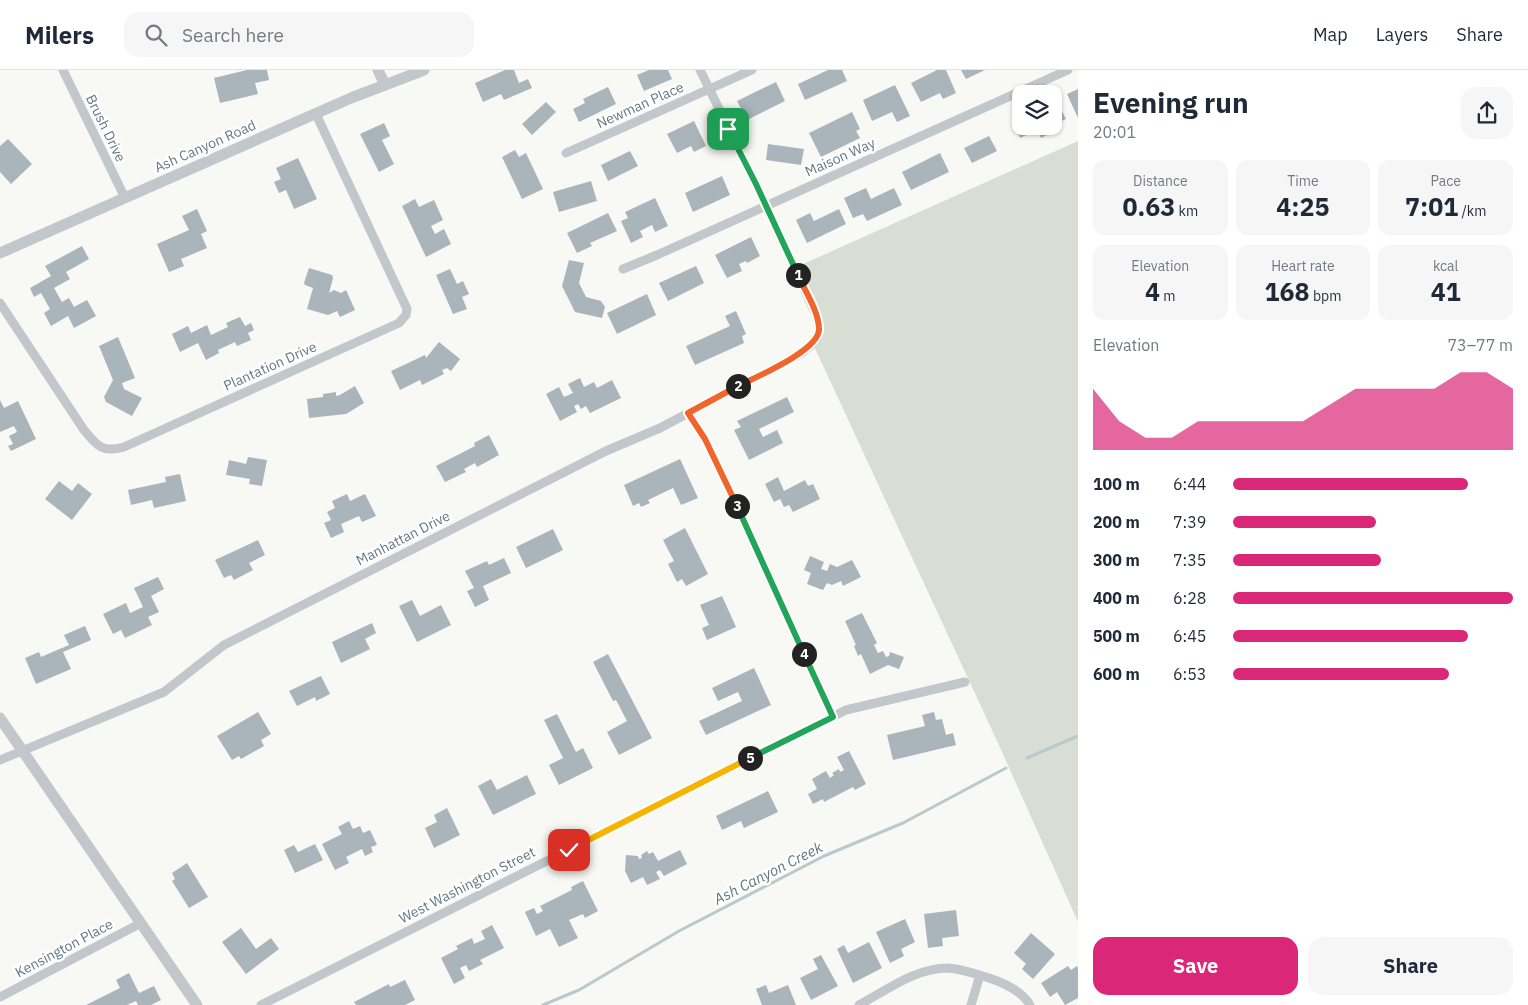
<!DOCTYPE html>
<meta charset="utf-8">
<style>
body{margin:0;font-family:"IBM Plex Sans",sans-serif;background:#f6f6f7;color:#1f2937;height:100vh;display:flex;flex-direction:column;font-size:19px;white-space:nowrap}
*{box-sizing:border-box;margin:0}
p{font-size:16px;color:#747a83}
.icon{flex:none;width:28px;height:28px;fill:none;stroke:currentColor;stroke-width:2;stroke-linecap:round;stroke-linejoin:round}
.map{position:relative;flex:1;overflow:hidden}
.details{display:flex;flex-direction:column;background:#fff;width:450px}
.details>*{flex:none}
.fabs{position:absolute;left:1012px;top:15px;display:grid;gap:10px}
.fabs a{display:grid;place-items:center;width:50px;height:50px;border-radius:10px;background:#fff;box-shadow:0 1px 4px #0004;font-size:25px}
.pin{position:absolute;display:grid;place-items:center;width:42px;height:42px;color:#fff;margin:-21px;border-radius:10px;box-shadow:0 2px 8px #0006}
.km{position:absolute;width:25px;height:25px;margin:-12px;border-radius:50%;background:#222;color:#fff;font-size:14px;line-height:25px;text-align:center}
.round{display:grid;place-items:center;flex:none;width:52px;height:52px;border-radius:15px;background:#f6f6f7}
.head{display:flex;align-items:center;justify-content:space-between;height:85px;padding:0 15px}
h1{font-size:28px;font-weight:700;line-height:38px}
.metrics{display:grid;grid-template-columns:repeat(3,1fr);gap:8px;height:85px;padding:5px 15px}
.metrics div{display:grid;align-content:center;border-radius:12px;background:#f6f6f7;text-align:center}
.metrics b{font-size:25px;font-weight:700}
.metrics small{font-size:14px;font-weight:400}
.metrics p{font-size:14px}
.chart{height:140px;padding:10px 15px}
.chart p{display:flex;justify-content:space-between}
.chart svg{width:100%;height:90px;margin-top:5px;fill:#db2777;opacity:.7}
.action{display:flex;gap:10px;margin-top:auto;padding:10px 15px}
.action a{flex:1;height:58px;border-radius:15px;background:#db2777;color:#fff;font-size:20px;font-weight:700;line-height:58px;text-align:center}
.action a+a{background:#f6f6f7;color:#1f2937}
ul{padding:0 15px;list-style:none;font-size:16px}
li{display:grid;grid-template-columns:80px 60px 1fr;align-items:center;height:38px}
li i{height:12px;border-radius:6px;background:#db2777}
header{display:flex;align-items:center;gap:30px;box-sizing:border-box;height:70px;padding:0 25px;background:#fff;border-bottom:1px solid #e0e1e3}
header strong{font-size:24px}
nav{display:flex;gap:28px;margin-inline-start:auto;font-size:18px}
.search{width:350px;height:45px;background:#f6f6f7;display:flex;align-items:center;gap:12px;box-sizing:border-box;padding:0 18px;border-radius:15px;color:#747a83;font-size:19px}
main{display:flex;flex:1;min-height:0}
.map>svg:first-child{display:block}
.green{fill:#d9ded4}
.lines{fill:none;stroke-linecap:round;stroke-linejoin:round}
.stream{stroke:#b9c9cc;stroke-width:3}
.building{fill:#a9b5ba}
.minor{stroke:#c1c7ca;stroke-width:9}
.tertiary{stroke:#c1c7ca;stroke-width:11}
.split-1-casing{stroke:#fff;stroke-width:10}
.split-2-casing{stroke:#fff;stroke-width:10}
.split-3-casing{stroke:#fff;stroke-width:10}
.split-4-casing{stroke:#fff;stroke-width:10}
.split-5-casing{stroke:#fff;stroke-width:10}
.split-6-casing{stroke:#fff;stroke-width:10}
.split-7-casing{stroke:#fff;stroke-width:10}
.split-1{stroke:#22a559;stroke-width:6}
.split-2{stroke:#f0652b;stroke-width:6}
.split-3{stroke:#f0652b;stroke-width:6}
.split-4{stroke:#22a559;stroke-width:6}
.split-5{stroke:#22a559;stroke-width:6}
.split-6{stroke:#f5b400;stroke-width:6}
.split-7{stroke:#f5b400;stroke-width:6}
.labels{text-anchor:middle;dominant-baseline:central;stroke-width:5;stroke-linejoin:round;paint-order:stroke}
.street-label{font-size:14px;fill:#617883;stroke:#fff}
.water-label{font-size:15px;font-style:italic;fill:#5c787d;stroke:#fff}
</style>
<header>
<strong>Milers</strong>
<div class="search"><svg class="icon" aria-label="search" viewBox="0 0 24 24"><circle cx="10" cy="10" r="6"/><path d="M15 15l6 6"/></svg>Search here</div>
<nav><a>Map</a><a>Layers</a><a>Share</a></nav>
</header>
<main>
<div class="map">
<svg width="1078" height="935" viewBox="0 0 1078 935">
<rect width="100%" height="100%" fill="#f8f8f5"/>
<path class="green" d="M1078,71v781l-80,-179 -185,-399 7,-15 -19,-64z"/>
<g class="lines">
<path class="stream" d="M1027,688l51,-22
M543,935l36,-15 100,-59 145,-75 79,-33 103,-55"/>
</g>
<path class="building" d="M247,0h20l2,10 -14,3 3,11 -38,9 -6,-25z
M505,0h9l5,13 9,-4 4,9 -28,12 -3,-6 -18,8 -8,-19z
M649,0h19l4,9 -28,12 -7,-16z
M828,0h14l5,11 -42,19 -7,-16z
M937,0h9l10,23 -13,6 -3,-6 -19,9 -10,-19z
M961,0h24l-19,9z
M776,12l9,19 -38,19 -10,-19z
M895,15l15,31 -13,6 -5,-10 -20,9 -9,-21z
M608,17l8,17 -37,18 -6,-13 12,-6 -2,-4z
M1078,19v29l-11,-24z
M546,32l10,10 -24,23 -10,-11z
M1058,33l8,16 -12,5v-19z
M852,42l8,17 -4,2 4,7 -39,19 -12,-24z
M1021,50v6h31l3,5 -14,7 -4,-8 -17,8 -6,-15z
M694,51l12,25 -12,6 -3,-6 -14,7 -10,-19z
M384,53l6,13 -8,4 12,24 -15,8 -19,-38z
M989,66l8,15 -25,12 -8,-15z
M8,69l24,25 -21,20 -11,-12v-26z
M768,74l36,5 -3,16 -35,-5z
M515,80l4,7 7,-4 17,36 -21,10 -20,-42z
M630,81l8,15 -30,15 -7,-16z
M940,83l9,19 -38,18 -9,-18z
M298,88l19,41 -23,10 -8,-19 -7,3 -5,-11 7,-3 -5,-11z
M722,106l8,19 -37,17 -8,-19z
M591,111l6,20 -38,11 -6,-20z
M866,118l5,11 23,-11 8,17 -35,16 -4,-7 -10,4 -9,-20z
M655,128l13,28 -13,6 -3,-7 -12,6 3,6 -12,6 -10,-22 7,-3 -3,-6z
M415,129l4,8 15,-7 9,20 -12,6 4,8 9,-5 7,15 -25,13 -24,-51z
M197,139l10,22 -6,3 6,14 -26,11 3,7 -15,6 -12,-28 32,-14 -7,-14z
M839,139l7,15 -39,19 -11,-23 14,-7 4,8z
M608,143l9,18 -27,12 2,3 -15,7 -10,-20z
M751,167l9,19 -13,7 -1,-2 -7,3 3,7 -15,7 -12,-23z
M82,176l7,13 -23,13 4,7 -16,9 8,14 7,-4 5,9 13,-7 9,16 -22,12 -6,-12 -17,10 -7,-13 6,-4 -9,-16 -7,4 -4,-9 21,-12 -6,-10z
M569,190l15,3 -5,20 7,14 15,4 4,6 -3,11 -27,-6 -13,-26z
M696,196l8,17 -36,18 -9,-18z
M309,198l23,7 1,3 -4,15 5,-3 7,3 5,-3 9,20 -15,7 -3,-6 -9,4 -21,-6 6,-21 -8,-3 -1,-2z
M450,199l7,15 6,-3 6,13 -7,3 5,12 -14,5 -17,-39z
M647,224l9,21 -39,19 -10,-21z
M736,241l10,23 -4,2 2,7 -49,22 -9,-19 44,-20 -5,-10z
M240,247l5,9 6,-3 3,7 -6,3 3,7 -14,6 -2,-4 -17,8 1,3 -13,7 -8,-17 -18,9 -8,-18 16,-8 3,7 16,-8 4,10 17,-8 -2,-4z
M118,267l17,41 -13,5 2,6 18,9 -10,18 -26,-14 -2,-5 9,-17 -14,-34z
M439,272l21,17 -9,12 -4,-3 -5,2 2,4 -22,11 -2,-5 -20,10 -9,-19 34,-16 1,3z
M580,308l4,9 10,-5 3,6 15,-8 9,18 -31,15 -4,-7 -5,3 -3,-5 -4,2 3,6 -17,9 -14,-27 13,-7 5,10 9,-4 -5,-9z
M355,316l9,17 -18,11 -37,4 -2,-19 16,-2v-3l13,-2v4l4,-1z
M787,327l7,15 -35,17 4,8 14,-7 6,13 -34,17 -15,-30 7,-3 -4,-6z
M0,330l4,8 14,-7 18,38 -25,12 -3,-5 5,-2 -4,-8 8,-4 -3,-6 -14,6z
M489,365l10,20 -22,12 -2,-4 -11,6 2,3 -21,10 -9,-16 39,-20 -1,-3z
M248,387l19,3 -5,26 -13,-2 1,-5 -24,-4 3,-15 17,4z
M680,389l18,39 -17,7 -8,-17 -25,12 2,3 -9,4 -2,-4 -6,3 -9,-21z
M180,404l6,27 -32,7 -2,-8 -21,5 -3,-15 38,-8 -1,-5z
M778,407l6,14 21,-11 3,6 5,-2 7,15 -27,13 -4,-7 -5,2 -4,-8 -6,3 -9,-18z
M59,411l13,10 6,-8 14,11 -20,26 -27,-21z
M347,424l3,7 15,-7 11,22 -14,6 -3,-6 -18,8 3,8 -13,6 -7,-15 7,-3 -4,-8 8,-4 -3,-7z
M685,458l23,46 -22,12 -4,-7 -5,3 -9,-18 6,-3 -11,-21z
M553,459l10,21 -37,18 -10,-21z
M258,470l7,15 -16,8 4,7 -19,10 -3,-5 -7,3 -9,-18z
M810,486l14,6 -3,7 6,2 3,-7 7,3 15,-7 9,17 -18,9 -2,-5 -9,4 -5,-2 -4,7 -16,-6 4,-11 -7,-3z
M504,488l7,15 -28,13 6,14 -14,7 -8,-16 7,-3 -9,-17 22,-10 2,4z
M158,507l6,12 -13,7 8,16 -11,5 4,8 -27,13 -4,-8 -8,4 -10,-20 23,-11 4,10 13,-6 -9,-19z
M722,526l14,31 -29,13 -5,-12 7,-3 -9,-20z
M412,530l8,16 21,-11 10,20 -34,17 -18,-36z
M862,543l15,30 -3,2 4,8 5,-2 3,6 3,-1 1,-4 14,5 -5,12 -11,-4 -18,9 -9,-20 -3,2 -4,-10 2,-1 -11,-24z
M372,553l4,10 -11,6 5,10 -29,14 -9,-21z
M85,556l6,14 -28,12 8,17 -35,15 -11,-26 14,-6 2,5 28,-12 -5,-10z
M608,584l44,84 -33,17 -12,-23 20,-11 -11,-21 -3,1 -20,-39z
M754,598l17,37 -65,30 -7,-14 43,-20 -4,-9 -20,9 -6,-13z
M321,606l9,18 -14,7 -1,-4 -18,9 -8,-15z
M258,642l13,22 -10,6 3,6 -23,13 -2,-3 -7,4 -15,-24z
M934,642l2,8 6,-1 4,16 7,-2 3,12 -63,15 -6,-25 38,-9 -3,-11z
M557,644l19,38 7,-4 10,20 -34,17 -10,-20 14,-7 -19,-38z
M849,681l17,33 -11,6 -2,-3 -29,15 -1,-3 -10,5 -5,-10 9,-5 -5,-10 14,-8 4,7 4,-3 -2,-2 7,-4 1,3 4,-2 -7,-13z
M527,705l9,19 -43,21 -15,-29 13,-7 6,11z
M768,721l10,21 -34,16 -3,-7 -19,9 -6,-14z
M447,738l13,27 -26,13 -9,-20 12,-6 -3,-7z
M349,751l4,8 7,-3 3,7 7,-3 7,15 -6,2 2,5 -8,4 -3,-7 -16,8 3,6 -14,7 -13,-26 20,-10 -4,-7z
M315,774l8,16 -28,13 -11,-23 10,-5 4,7z
M680,780l7,14 -23,12 -4,-6 -4,2 4,7 -13,6 -4,-8 -12,6 -6,-12 1,-16 12,1 1,3 3,-1 -1,-3 6,-4 2,3 4,-2 5,9z
M187,793l21,34 -19,11 -17,-27 3,-2 -3,-6z
M583,811l15,30 -13,7 -2,-4 -14,6 9,18 -19,9 -9,-18 -14,7 -11,-24 9,-4 3,6 6,-3 -3,-5 32,-16 -1,-3z
M956,840l3,26 -17,2 1,8 -15,2 -4,-34z
M905,849l10,23 -14,7 3,7 -14,7 -14,-31z
M492,855l12,23 -24,12 3,4 -14,7 -3,-6 -6,3 5,10 -11,6 -13,-26 17,-9 -2,-3 16,-8 2,6 11,-5 -4,-8z
M241,858l15,21 15,-11 8,11 -33,25 -24,-32z
M1031,863l24,21 -22,25 -11,-10 4,-5 -12,-11z
M869,872l13,26 -29,15 -16,-34 7,-4 4,8z
M821,885l17,31 -27,14 -11,-22 18,-9 -5,-10z
M1068,896l3,4 6,-4 1,2v30l-13,7 -8,-13 -7,5 -9,-14z
M129,903l10,20 15,-7 7,14 -10,5h-13l-2,-4 -9,4h-41l34,-17 -4,-8z
M405,910l10,20 -10,5h-49l-2,-3 35,-18 1,3z
M766,915l3,8 19,-8 8,20h-34l-6,-16z"/>
<g class="lines">
<path class="minor" d="M63,0l62,128
M566,83l186,-83
M623,199l34,-14 411,-185
M0,233l84,127c13,16 18,23 40,17l275,-124 7,-8 1,-6 -91,-195
M688,343l17,26 28,59 100,219
M0,690l164,-68 60,-47 382,-194 54,-23 142,-75c3,-3 6,-5 9,-8 11,-8 8,-19 5,-30l-60,-131 -56,-114
M0,927l141,-74
M261,935l585,-295 119,-28
M859,935c28,-15 56,-37 89,-37 14,1 28,6 41,10 15,5 33,13 41,27
M971,935l9,-30"/>
<path class="tertiary" d="M378,0l7,15
M0,183l351,-155 73,-28
M0,648l197,287"/>
</g>
<g class="lines">
<g class="split-1-casing">
<path id="split-1" d="M728,59l28,55 42,91"/>
</g>
<g class="split-2-casing">
<path id="split-2" d="M738,316c18,-9 83,-36 81,-58 -1,-18 -14,-37 -21,-53"/>
</g>
<g class="split-3-casing">
<path id="split-3" d="M737,436l-32,-67 -17,-26 50,-27"/>
</g>
<g class="split-4-casing">
<path id="split-4" d="M737,436l67,148"/>
</g>
<g class="split-5-casing">
<path id="split-5" d="M750,688l83,-41 -29,-63"/>
</g>
<g class="split-6-casing">
<path id="split-6" d="M606,761l144,-73"/>
</g>
<g class="split-7-casing">
<path id="split-7" d="M569,780l37,-19"/>
</g>
<use href="#split-1" class="split-1"/>
<use href="#split-2" class="split-2"/>
<use href="#split-3" class="split-3"/>
<use href="#split-4" class="split-4"/>
<use href="#split-5" class="split-5"/>
<use href="#split-6" class="split-6"/>
<use href="#split-7" class="split-7"/>
</g>
<g class="labels">
<g class="street-label">
<text transform="translate(640 35) rotate(-24)">Newman Place</text>
<text transform="translate(106 58) rotate(64)">Brush Drive</text>
<text transform="translate(205 76) rotate(-24)">Ash Canyon Road</text>
<text transform="translate(840 87) rotate(-24)">Maison Way</text>
<text transform="translate(270 296) rotate(-24)">Plantation Drive</text>
<text transform="translate(403 468) rotate(-27)">Manhattan Drive</text>
<text transform="translate(467 815) rotate(-27)">West Washington Street</text>
<text transform="translate(64 878) rotate(-28)">Kensington Place</text>
</g>
<g class="water-label">
<text transform="translate(768 803) rotate(-27)">Ash Canyon Creek</text>
</g>
</g>
</svg>
<div class="fabs">
<a><svg class="icon" aria-label="layers" viewBox="0 0 24 24"><path d="M12 4l9 5-9 5-9-5zM3 14l9 5 9-5"/></svg></a>
</div>
<div class="pin" style="left:728px;top:59px;background:#1e9e55"><svg class="icon" aria-label="arrive" viewBox="0 0 24 24"><path d="M6 21V4h12l-3 4 3 4H6"/></svg></div>
<div class="pin" style="left:569px;top:780px;background:#d93025"><svg class="icon" aria-label="check" viewBox="0 0 24 24"><path d="M5 12l5 5 9-10"/></svg></div>
<b class="km" style="left:798px;top:205px">1</b>
<b class="km" style="left:738px;top:316px">2</b>
<b class="km" style="left:737px;top:436px">3</b>
<b class="km" style="left:804px;top:584px">4</b>
<b class="km" style="left:750px;top:688px">5</b>
</div>
<section class="details">
<div class="head"><div><h1>Evening run</h1><p>20:01</p></div><a class="round"><svg class="icon" aria-label="share" viewBox="0 0 24 24"><path d="M12 15V3M7 8l5-5 5 5M5 13v7h14v-7"/></svg></a></div>
<div class="metrics">
<div><p>Distance</p><b>0.63<small> km</small></b></div>
<div><p>Time</p><b>4:25</b></div>
<div><p>Pace</p><b>7:01<small> /km</small></b></div>
</div>
<div class="metrics">
<div><p>Elevation</p><b>4<small> m</small></b></div>
<div><p>Heart rate</p><b>168<small> bpm</small></b></div>
<div><p>kcal</p><b>41</b></div>
</div>
<div class="chart"><p><span>Elevation</span>73–77 m</p>
<svg viewBox="0 0 160 44" preserveAspectRatio="none"><path d="M0 44V14L10 30L20 38L30 38L40 30L50 30L60 30L70 30L80 30L90 22L100 14L110 14L120 14L130 14L140 6L150 6L160 14V44z"/></svg>
</div>
<ul>
<li><b>100 m</b>6:44<i style="width:84%"></i></li>
<li><b>200 m</b>7:39<i style="width:51%"></i></li>
<li><b>300 m</b>7:35<i style="width:53%"></i></li>
<li><b>400 m</b>6:28<i style="width:100%"></i></li>
<li><b>500 m</b>6:45<i style="width:84%"></i></li>
<li><b>600 m</b>6:53<i style="width:77%"></i></li>
</ul>
<div class="action"><a>Save</a><a>Share</a></div>
</section>
</main>
